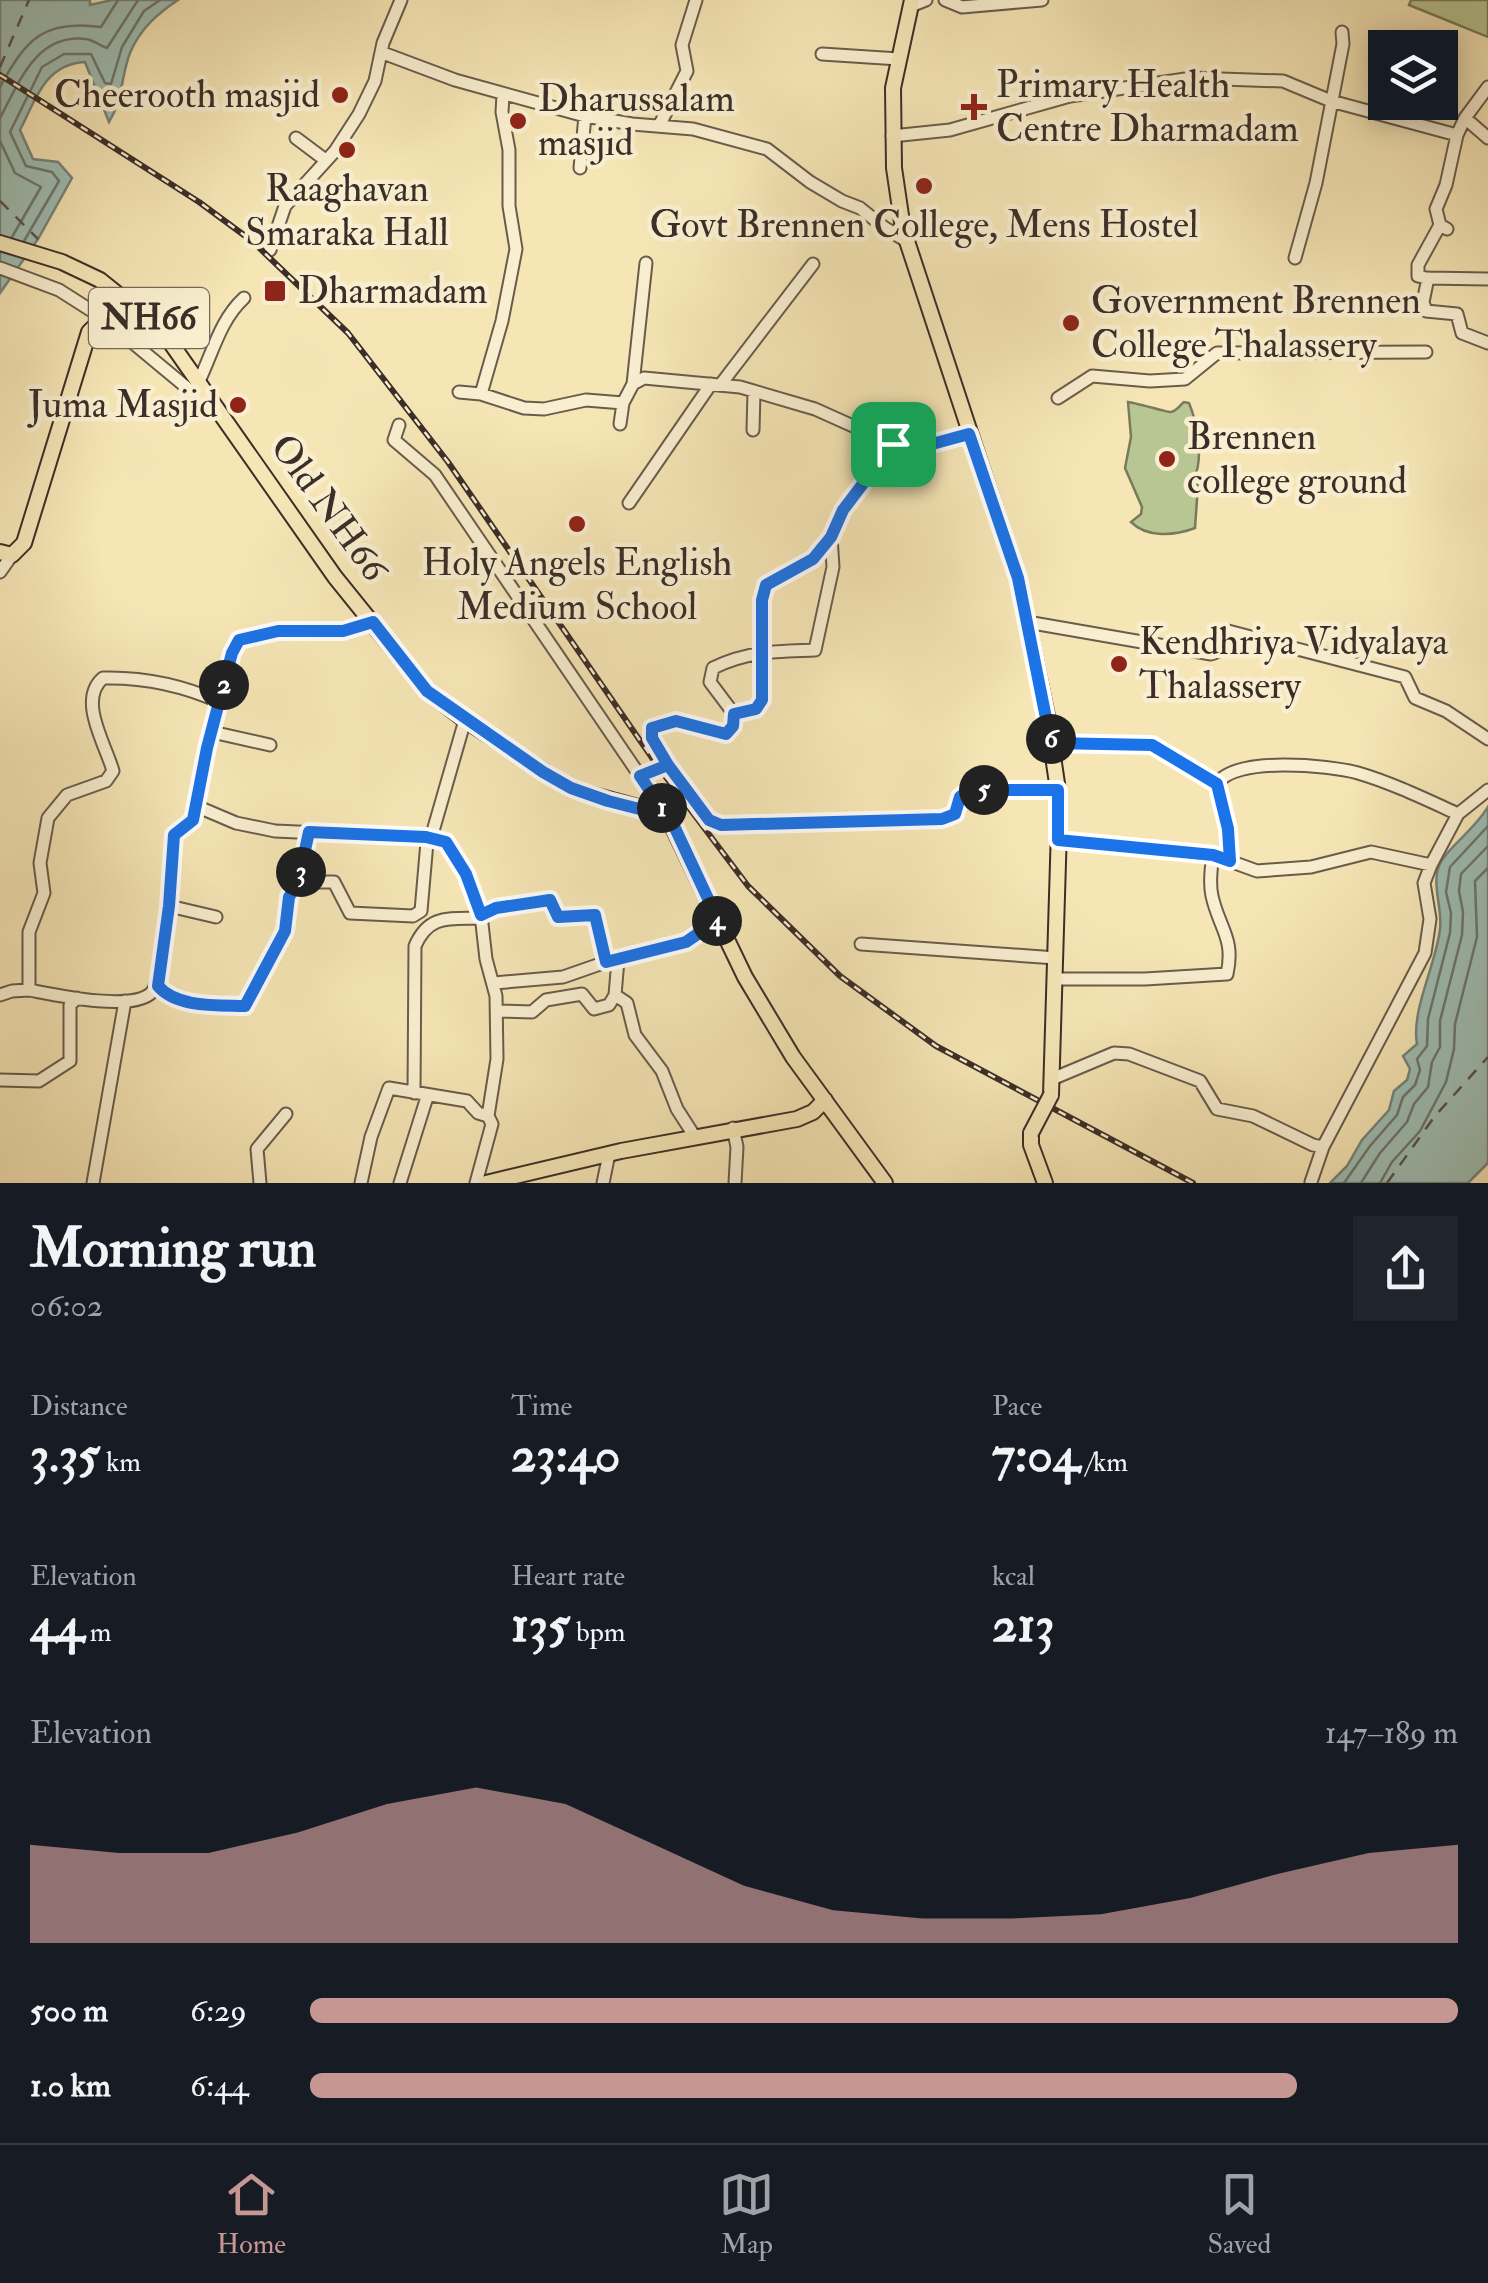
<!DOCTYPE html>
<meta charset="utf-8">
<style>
body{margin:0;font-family:"IM FELL Double Pica",serif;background:#20242c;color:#f1f3f6;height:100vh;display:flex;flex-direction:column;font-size:38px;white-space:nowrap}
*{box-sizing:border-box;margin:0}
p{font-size:32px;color:#9ea1a6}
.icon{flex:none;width:55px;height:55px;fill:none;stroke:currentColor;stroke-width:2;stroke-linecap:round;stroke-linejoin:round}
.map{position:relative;height:1183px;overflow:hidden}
.panel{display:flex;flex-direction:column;background:#171b24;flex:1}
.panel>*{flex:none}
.tools{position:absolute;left:1368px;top:30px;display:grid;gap:20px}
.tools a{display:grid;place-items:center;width:90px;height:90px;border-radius:0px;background:#171b24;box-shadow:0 5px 25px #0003;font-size:50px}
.pin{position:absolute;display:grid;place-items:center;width:85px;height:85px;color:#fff;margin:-42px;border-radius:20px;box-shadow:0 5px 15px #0006}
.km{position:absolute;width:50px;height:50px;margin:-25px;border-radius:50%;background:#222;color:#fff;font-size:28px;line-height:50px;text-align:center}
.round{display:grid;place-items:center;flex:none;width:105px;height:105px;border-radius:0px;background:#20242c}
.summary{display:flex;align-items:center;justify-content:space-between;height:170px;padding:0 30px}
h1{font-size:55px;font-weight:700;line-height:75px}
.figures{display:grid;grid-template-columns:repeat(3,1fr);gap:15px;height:170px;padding:10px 30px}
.figures div{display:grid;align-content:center}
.figures b{font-size:50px;font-weight:700}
.figures small{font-size:28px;font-weight:400}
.figures p{font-size:28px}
.chart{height:280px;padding:20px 30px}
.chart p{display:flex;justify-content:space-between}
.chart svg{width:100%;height:180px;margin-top:10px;fill:#c59692;opacity:.7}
ul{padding:0 30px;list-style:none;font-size:32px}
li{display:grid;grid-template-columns:160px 120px 1fr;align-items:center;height:75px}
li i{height:25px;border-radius:12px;background:#c59692}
.tab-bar{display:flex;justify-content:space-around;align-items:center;height:140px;border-top:2px solid #363941;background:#171b24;font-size:28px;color:#9ea1a6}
.tab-bar a{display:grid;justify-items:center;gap:5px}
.tab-bar .selected{color:#c59692}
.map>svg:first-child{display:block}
.green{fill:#b7c692;stroke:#797a5d;stroke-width:2.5}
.water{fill:#9ebeb4;stroke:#76847c;stroke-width:2.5}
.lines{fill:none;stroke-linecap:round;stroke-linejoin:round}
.shore{stroke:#6c766e;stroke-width:2.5}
.ferry{stroke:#54524b;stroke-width:2.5;stroke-dasharray:12 10;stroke-linecap:butt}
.minor-casing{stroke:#6a5c4c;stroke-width:15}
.major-casing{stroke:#3b2e28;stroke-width:18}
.minor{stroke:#f9efd0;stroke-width:11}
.major{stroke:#f6e6b6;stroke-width:14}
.rail-casing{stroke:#3b2e28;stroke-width:6}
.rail{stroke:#f9efd0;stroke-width:2.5;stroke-dasharray:8;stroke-linecap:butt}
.major-bridge-casing{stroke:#3b2e28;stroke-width:18;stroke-linecap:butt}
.major-bridge{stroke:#f6e6b6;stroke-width:14}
.route-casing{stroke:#fff;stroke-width:20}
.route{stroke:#1a73e8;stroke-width:12}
.poi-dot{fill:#8f2418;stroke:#f9efd0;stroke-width:4}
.labels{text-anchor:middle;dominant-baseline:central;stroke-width:9;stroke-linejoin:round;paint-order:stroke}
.shield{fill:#f9efd0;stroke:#74685a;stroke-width:2.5}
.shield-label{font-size:35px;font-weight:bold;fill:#3b2e28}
.poi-label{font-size:38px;fill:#3b2e28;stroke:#f9efd0;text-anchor:start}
.street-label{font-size:38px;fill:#3b2e28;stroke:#f9efd0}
</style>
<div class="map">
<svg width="1488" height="1183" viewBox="0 0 1488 1183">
<rect width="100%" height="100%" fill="#f6e6b6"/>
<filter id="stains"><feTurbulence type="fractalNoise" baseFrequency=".002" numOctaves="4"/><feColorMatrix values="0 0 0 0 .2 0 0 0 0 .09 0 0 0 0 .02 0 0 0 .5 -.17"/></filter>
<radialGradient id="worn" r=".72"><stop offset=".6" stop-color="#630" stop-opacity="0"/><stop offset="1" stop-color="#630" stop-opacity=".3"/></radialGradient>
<path class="green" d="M1411,0h77v37l-79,-32z
M1128,402c9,1 41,11 43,10 6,-1 9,-7 13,-10l5,1c8,19 15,56 5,75l4,7 -3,43c-21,8 -48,10 -64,-6l10,-8 1,-7 -17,-39 6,-31z"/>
<path class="water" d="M0,0h90v5l22,-5h66c-21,14 -38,29 -48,53 -9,23 -7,47 -21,69l-24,-60c-40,2 -49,37 -65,68l13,29 25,3 14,16 -34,61 -38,54z
M1488,807v356l-20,20h-138l17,-17 15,-26 27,-30 5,-19 13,-11 3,-11 -7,-13 14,-12c-6,-34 19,-79 23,-115 3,-22 -11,-49 2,-69 12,-18 32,-30 46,-53z"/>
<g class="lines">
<path class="shore" d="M0,87c26,-48 44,-68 101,-60l17,-27
M0,118c19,-35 36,-85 86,-79 8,1 14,7 21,9l31,-48
M0,141l15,32 26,14 -29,50
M24,241l35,-60 -7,-9 -26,-6 -16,-34 32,-65 22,-13h27l14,29 6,1 11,-37 22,-36 16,-11
M1344,1183l26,-37 27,-31 6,-18 12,-12 5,-15 -3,-11 10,-13 1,-27 22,-86 1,-20 -5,-21 4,-25 38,-41
M1361,1183l19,-30 27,-31 7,-18 14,-17 4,-25 8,-15v-26l22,-86 1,-23 -4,-21 2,-17 27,-28
M1380,1183l12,-21 28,-31 26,-49 8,-33 1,-25 22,-87 -2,-56 13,-13"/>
<path class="ferry" d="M0,67l29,-67
M0,201l38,38
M1387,1183l48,-67 53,-59"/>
<g class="minor-casing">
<path id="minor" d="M945,0l17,7 80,-7
M911,6l15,-6
M383,53l72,27 130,36 47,8 61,5 74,20 43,33 32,19 18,7 25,20 20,12
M822,54l77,5
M1465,118l23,20
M659,126l28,-55 -5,-26 14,-45
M892,136l58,-6 120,-34 122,-18 91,3 48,20 126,34 8,-17 23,-31
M296,138l28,21 4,-1
M580,168l5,-52
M1440,225l-22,40v11l8,2 62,1
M1447,229l-7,-4 -4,-16 10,-24 11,-50
M270,250l15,-44 50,-55 24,-37 16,-33 8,-38 18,-43
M1295,258l21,-75 27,-139 -1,-12
M0,268l59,22 44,28 112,93
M1428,278l-5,24 3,9 31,3 5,19 26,10
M199,381c14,-29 21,-61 45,-83
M633,384l13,-121
M721,384l92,-120
M459,392l22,2 43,14 20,1 42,-9 37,3 10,-19 11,-6 96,9 75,22 78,35 -50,66 -12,27 2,30 -18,83c-37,1 -68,1 -102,18l-3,14 24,32 -1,11 -7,9c-26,-7 -45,-16 -72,-8l-4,6 18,33
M481,394l21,-73 14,-72 -7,-43v-56l-7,-38 1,-17
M1058,398l34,-22 58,5 35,-2 32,-26 209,-1
M620,424l3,-21
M399,425l-5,15 41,35 205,301
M753,430l1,-38
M893,444h38l38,-10
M629,503l82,-119
M0,572l12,-17
M1027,622l184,32 6,-2 6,-20 5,-1 177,46 10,21 31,13 42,28
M734,714l19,-2 9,-13 -1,-99 4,-15 38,-18 28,-30
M465,720l-34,118 16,4 20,33 14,40 5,44 10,37 1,63 -9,57
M212,732l58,13
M1051,743l101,2 65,39 11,45 2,32
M1217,784c17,-28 111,-19 141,-11 34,10 67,26 100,41
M196,806l40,17 39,8 156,7 -4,4 -6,69 -8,5 -63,-3 -16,-31h-35l10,-50
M667,815l-27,-39 28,-11 41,55 12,5 220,-6 14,-5 6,-17 10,-7h87
M1058,839l155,16 44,16 54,-4 60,-15 60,13 27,-51 30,-24
M169,906l47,11
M481,915l15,-6 54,-10 8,18 37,-2 11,47
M861,944l195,14
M1056,979h89l82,-5c8,-36 -8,-46 -15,-78 -3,-13 -1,-28 1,-41
M494,983l69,-6 43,-15 51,-11 46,-18 15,-13
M158,986c19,22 59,19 87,20l40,-75 4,-34 10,-15
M29,990c27,5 99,21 121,4 17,-14 22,-132 23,-159l20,-15 14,-72 28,-103 4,-5 39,-9h65l30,-9
M0,995l12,-4 17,-1v-58l15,-39 -4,-30 8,-45 19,-23 39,-14 7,-10c-7,-26 -36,-71 -10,-93 42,-1 79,7 117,24
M615,995l3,-35
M498,1011l34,1 14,-12 36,-6 12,15 15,-4 6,-10 12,8 8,32 27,36 15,38 18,28
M1052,1079l62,-26 15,1 71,27 17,28 36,7 60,29 10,2
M0,1080l39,1 31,-20v-56l7,-7
M414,1093l1,-147c14,-32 34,-27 65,-28
M733,1128l4,19 -2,36
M1311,1182l12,-35 102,-194 5,-34 -6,-36 7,-18
M93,1183l32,-182
M260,1183l-3,-34 29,-35
M361,1183l10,-46 18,-49 78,13 11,12 10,3 4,8 -16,59
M400,1183l27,-86
M603,1183l6,-29"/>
</g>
<g class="major-casing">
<path id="major" d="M912,0l-19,88 1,80 9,61 115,349 29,138 11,74 1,39 -8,266
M0,243l62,19 38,18 61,49 174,248 92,114 38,29 106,69 96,26 78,162 48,80 92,126
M0,552l12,3 12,-12 65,-211 14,-14
M1031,1133v12l14,38
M486,1183l135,-32 176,-32 16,-7 12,-12"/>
</g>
<use href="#minor" class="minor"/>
<use href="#major" class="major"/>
<g class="rail-casing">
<path id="rail" d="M0,75l199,127 53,39 96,92 100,129 211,306 89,118 92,90 96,70 257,137"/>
</g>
<use href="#rail" class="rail"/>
<g class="major-bridge-casing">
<path id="major-bridge" d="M1031,1133l20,-38"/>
</g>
<use href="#major-bridge" class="major-bridge"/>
</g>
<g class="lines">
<g class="route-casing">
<path id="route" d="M893,444l-50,66 -12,27 -18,22 -47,26 -4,15v100l-6,9 -22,5 -1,12 -7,8 -50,-13 -24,7v10l16,27 -28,11 27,40 -59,-15 -37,-13 -28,-16 -116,-81 -54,-69 -30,9h-65l-39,9 -7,13 -25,95 -14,72 -19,15 -5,71 -11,80c19,22 59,19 87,20l40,-75 4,-34 9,-15 11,-50 117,5 20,5 20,32 15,41 15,-7 54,-8 8,17 37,-2 11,47 80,-20 32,-22 -43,-92 -35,-52 28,-11 41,55 12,5 221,-6 13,-5 5,-17 10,-7h88v50l155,15 17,6 -2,-32 -11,-45 -65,-39 -101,-2 -33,-165 -49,-144 -37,10h-39"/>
</g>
<use href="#route" class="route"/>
</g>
<g class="poi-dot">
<circle cx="340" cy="95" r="10"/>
<path d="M969 92h10v10h10v10h-10v10h-10v-10h-10v-10h10z"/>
<circle cx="518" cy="121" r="10"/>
<circle cx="347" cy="150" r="10"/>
<circle cx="924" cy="186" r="10"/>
<rect x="263" y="279" width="24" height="24" rx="5"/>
<circle cx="1071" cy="323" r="10"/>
<circle cx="238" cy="405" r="10"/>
<circle cx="1167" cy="459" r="10"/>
<circle cx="577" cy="524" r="10"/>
<circle cx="1119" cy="664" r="10"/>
</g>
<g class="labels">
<rect class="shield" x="89" y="288" width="120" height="60" rx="8"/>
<g class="shield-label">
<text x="149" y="318">NH66</text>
</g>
<g class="poi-label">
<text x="996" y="85">Primary Health<tspan x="996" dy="44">Centre Dharmadam</tspan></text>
<text x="320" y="95" text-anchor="end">Cheerooth masjid</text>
<text x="538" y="99">Dharussalam<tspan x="538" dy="44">masjid</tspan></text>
<text x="347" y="189" text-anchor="middle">Raaghavan<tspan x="347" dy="44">Smaraka Hall</tspan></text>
<text x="924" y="225" text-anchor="middle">Govt Brennen College, Mens Hostel</text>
<text x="298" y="291">Dharmadam</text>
<text x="1091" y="301">Government Brennen<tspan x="1091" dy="44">College Thalassery</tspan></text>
<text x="218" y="405" text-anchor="end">Juma Masjid</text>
<text x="1187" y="437">Brennen<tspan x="1187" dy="44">college ground</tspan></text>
<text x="577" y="563" text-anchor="middle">Holy Angels English<tspan x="577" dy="44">Medium School</tspan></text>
<text x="1139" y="642">Kendhriya Vidyalaya<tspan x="1139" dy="44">Thalassery</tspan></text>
</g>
<g class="street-label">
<text transform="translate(329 508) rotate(54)">Old NH66</text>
</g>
</g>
<rect width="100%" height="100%" filter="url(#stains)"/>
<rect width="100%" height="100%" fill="url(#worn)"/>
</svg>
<div class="tools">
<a><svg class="icon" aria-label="layers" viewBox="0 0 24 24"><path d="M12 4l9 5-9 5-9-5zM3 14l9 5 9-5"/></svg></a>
</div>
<div class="pin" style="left:893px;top:444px;background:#1e9e55"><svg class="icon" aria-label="arrive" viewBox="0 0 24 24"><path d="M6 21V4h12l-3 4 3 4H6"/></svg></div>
<b class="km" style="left:662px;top:808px">1</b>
<b class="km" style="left:224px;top:685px">2</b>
<b class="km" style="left:301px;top:872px">3</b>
<b class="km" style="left:717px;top:921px">4</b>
<b class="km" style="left:984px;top:790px">5</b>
<b class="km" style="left:1051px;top:739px">6</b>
</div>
<section class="panel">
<div class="summary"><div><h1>Morning run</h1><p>06:02</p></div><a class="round"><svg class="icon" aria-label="share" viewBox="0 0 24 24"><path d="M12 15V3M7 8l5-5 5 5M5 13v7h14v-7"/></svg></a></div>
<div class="figures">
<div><p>Distance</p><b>3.35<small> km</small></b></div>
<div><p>Time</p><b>23:40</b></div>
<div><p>Pace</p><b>7:04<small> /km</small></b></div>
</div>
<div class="figures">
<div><p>Elevation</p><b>44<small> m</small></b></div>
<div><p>Heart rate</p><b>135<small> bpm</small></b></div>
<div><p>kcal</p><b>213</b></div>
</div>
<div class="chart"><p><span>Elevation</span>147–189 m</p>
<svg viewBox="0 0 160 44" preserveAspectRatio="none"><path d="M0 44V20L10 22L20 22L30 17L40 10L50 6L60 10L70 20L80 30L90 36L100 38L110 38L120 37L130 33L140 27L150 22L160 20V44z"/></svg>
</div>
<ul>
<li><b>500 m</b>6:29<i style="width:100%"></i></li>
<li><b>1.0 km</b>6:44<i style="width:86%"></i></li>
</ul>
</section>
<nav class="tab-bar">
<a class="selected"><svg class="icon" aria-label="home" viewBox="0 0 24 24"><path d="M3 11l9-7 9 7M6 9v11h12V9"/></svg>Home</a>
<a><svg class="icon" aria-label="map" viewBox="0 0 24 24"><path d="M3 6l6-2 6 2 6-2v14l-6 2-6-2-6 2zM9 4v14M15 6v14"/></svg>Map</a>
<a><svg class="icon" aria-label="saved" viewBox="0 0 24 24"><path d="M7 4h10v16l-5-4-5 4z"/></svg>Saved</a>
</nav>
